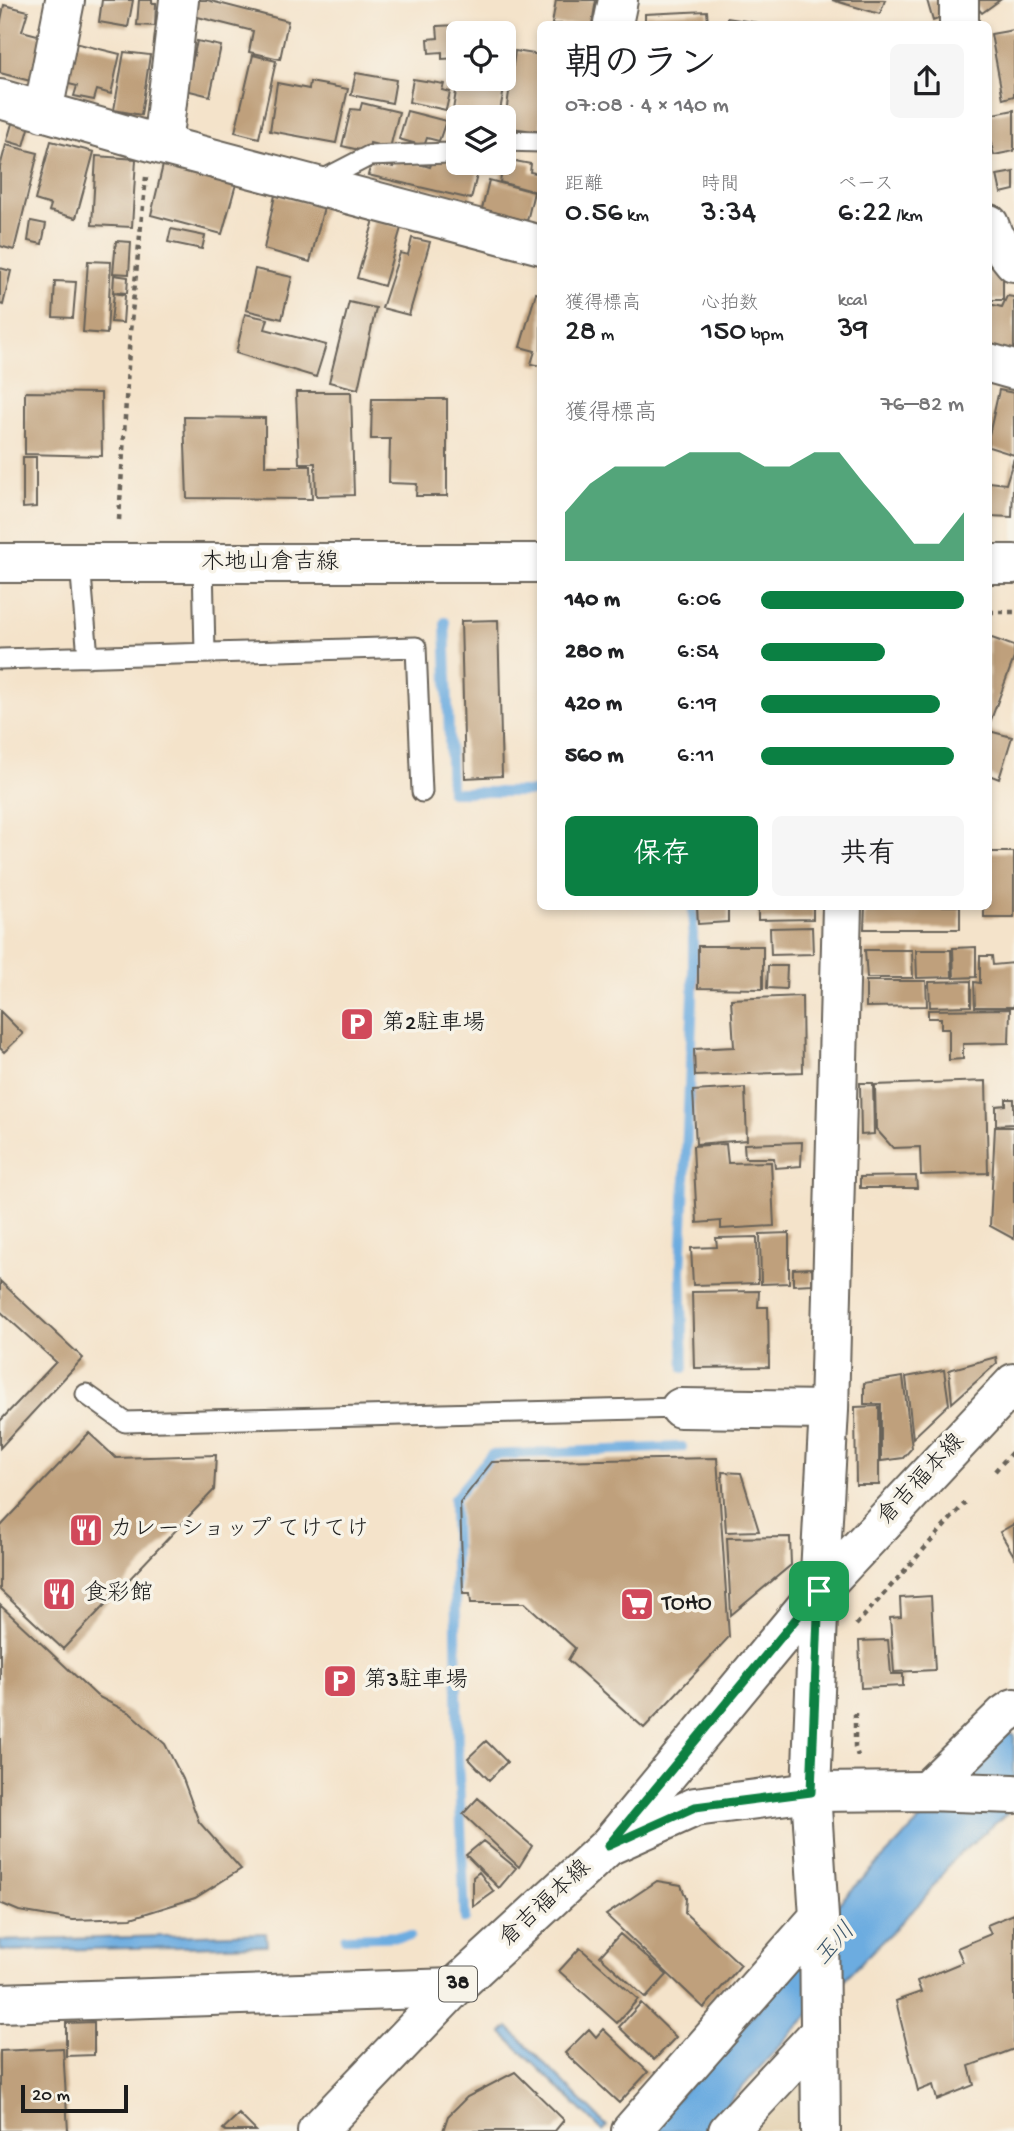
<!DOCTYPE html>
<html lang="ja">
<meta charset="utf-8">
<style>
body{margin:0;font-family:"Gochi Hand","Klee One",sans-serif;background:#f6f6f6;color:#202124;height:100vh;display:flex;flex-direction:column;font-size:26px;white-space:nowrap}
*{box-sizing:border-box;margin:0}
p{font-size:23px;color:#757577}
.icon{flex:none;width:38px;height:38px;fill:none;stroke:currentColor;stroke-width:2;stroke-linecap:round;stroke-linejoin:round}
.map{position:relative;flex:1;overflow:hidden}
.drawer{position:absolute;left:537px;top:21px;width:455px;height:889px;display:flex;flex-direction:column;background:#fff;border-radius:10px;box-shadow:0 4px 10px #0003}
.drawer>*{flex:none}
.buttons{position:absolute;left:446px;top:21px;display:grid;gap:14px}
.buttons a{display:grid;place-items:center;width:70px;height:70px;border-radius:10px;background:#fff;box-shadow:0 4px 10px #0003;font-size:35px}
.scale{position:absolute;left:21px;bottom:18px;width:107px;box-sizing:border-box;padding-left:7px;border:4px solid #1c1c1c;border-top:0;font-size:19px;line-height:24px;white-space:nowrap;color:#1c1c1c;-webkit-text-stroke:5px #f7f3e8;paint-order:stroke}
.pin{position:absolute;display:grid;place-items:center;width:60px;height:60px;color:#fff;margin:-30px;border-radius:14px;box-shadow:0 4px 10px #0006}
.round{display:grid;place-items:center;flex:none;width:74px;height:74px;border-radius:10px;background:#f6f6f6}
.overview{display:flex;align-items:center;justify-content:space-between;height:119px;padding:0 28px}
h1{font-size:38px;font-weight:600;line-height:52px}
.stats{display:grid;grid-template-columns:repeat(3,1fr);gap:10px;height:119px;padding:7px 28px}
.stats div{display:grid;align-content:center}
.stats b{font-size:30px;font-weight:600}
.stats small{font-size:19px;font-weight:400}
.stats p{font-size:19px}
.chart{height:196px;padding:14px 28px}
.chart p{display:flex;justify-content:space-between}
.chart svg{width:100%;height:126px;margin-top:7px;fill:#0b8043;opacity:.7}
.button{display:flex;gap:14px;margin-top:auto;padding:14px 28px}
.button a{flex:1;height:80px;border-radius:10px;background:#0b8043;color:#fff;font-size:28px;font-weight:600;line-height:80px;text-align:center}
.button a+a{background:#f6f6f6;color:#202124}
ul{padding:0 28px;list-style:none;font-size:23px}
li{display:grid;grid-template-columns:112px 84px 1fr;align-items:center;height:52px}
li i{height:18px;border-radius:9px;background:#0b8043}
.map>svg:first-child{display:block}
.built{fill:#e6d5b7}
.water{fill:#6cace0;stroke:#44647e;stroke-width:2}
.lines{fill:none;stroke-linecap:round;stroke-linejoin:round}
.stream{stroke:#6cace0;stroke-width:10}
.building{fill:#bfa07b}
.lane-casing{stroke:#686259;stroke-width:23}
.street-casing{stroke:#686259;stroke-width:42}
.secondary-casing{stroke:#686259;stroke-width:42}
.primary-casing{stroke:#686259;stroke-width:42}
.path{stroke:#686259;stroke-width:4.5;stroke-dasharray:5 5;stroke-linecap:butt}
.lane{stroke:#fff;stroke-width:19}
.street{stroke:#fff;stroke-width:38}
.secondary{stroke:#fff;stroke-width:38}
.primary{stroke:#fff;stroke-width:38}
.route-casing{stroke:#fff;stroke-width:14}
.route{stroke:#0b8043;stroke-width:9}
.labels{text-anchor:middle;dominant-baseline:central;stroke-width:7;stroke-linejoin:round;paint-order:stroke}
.shield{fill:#f7f3e8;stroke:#5e5c59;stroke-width:2}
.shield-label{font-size:21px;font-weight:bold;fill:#1c1c1c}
.street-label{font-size:23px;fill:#1c1c1c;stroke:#f7f3e8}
.poi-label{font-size:23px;fill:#1c1c1c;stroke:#f7f3e8;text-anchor:start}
.water-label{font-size:24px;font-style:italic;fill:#3c566a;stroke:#f7f3e8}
</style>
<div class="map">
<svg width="1014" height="2131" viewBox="0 0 1014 2131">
<rect width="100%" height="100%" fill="#f7f3e8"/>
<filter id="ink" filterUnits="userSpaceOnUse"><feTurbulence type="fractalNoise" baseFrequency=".0143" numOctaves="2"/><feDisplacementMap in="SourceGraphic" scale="14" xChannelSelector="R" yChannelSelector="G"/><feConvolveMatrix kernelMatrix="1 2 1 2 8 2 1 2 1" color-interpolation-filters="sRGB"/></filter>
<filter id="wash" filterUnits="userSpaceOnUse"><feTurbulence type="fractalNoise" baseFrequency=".00686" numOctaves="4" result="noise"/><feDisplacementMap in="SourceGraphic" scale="28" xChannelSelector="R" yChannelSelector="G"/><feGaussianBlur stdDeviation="1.57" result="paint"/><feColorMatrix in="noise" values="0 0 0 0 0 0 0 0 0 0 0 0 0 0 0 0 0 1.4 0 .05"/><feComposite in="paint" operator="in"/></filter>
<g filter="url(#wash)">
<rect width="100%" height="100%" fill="#f4e3ca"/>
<path class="built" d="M801,2079l5,4v48h-65z"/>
<path class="water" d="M998,1731l16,4v72l-61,53 -30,40 -132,133 -88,98h-56l146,-160 45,-67 156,-159z
M266,1933l1,12 -267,6v-10z
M508,2027l99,99 -4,5 -101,-98z"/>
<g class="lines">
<path class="stream" d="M445,622l6,170h90
M684,1368l-3,-97 12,-275v-90
M465,1919l-7,-163 -4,-257 37,-44 191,-8
M345,1938l65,-2"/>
</g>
<g id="blocks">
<path class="building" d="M102,0h31l-5,27 -29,-5z
M139,0h13v3h4l-1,23 -18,-1z
M190,0h17l81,21 -8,38 -31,-7 4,-21 -67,-17z
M556,0h40l-4,24h-40z
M832,0h53l-5,14z
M927,0h19l5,14 -18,7z
M971,0h29l-18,13z
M4,5l24,6 -6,20 23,6 -11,45 -34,-9v-48z
M707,11l1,13h-63v-10z
M727,18l32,5v1h-33z
M458,25v33l-16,1v-7l-13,1 -1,-14 10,-1 -1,-12z
M1014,30v66l-11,3 -12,-65z
M197,41l24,5 -11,50 -24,-6z
M71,42l49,12 -9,40 -14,-4 -3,10 -20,-4 3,-10 -16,-4z
M515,51l26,4v77l-37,-5z
M124,52l26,3 -9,60 -27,-5z
M253,55l23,6 -17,77 -24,-6z
M504,62h5l-10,54 -19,-3 -1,4 -27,-1 6,-37h46z
M356,73l40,7 -4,23 -41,-8z
M413,79l31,5 -2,6 8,2 -4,18 -37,-8z
M310,82l38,7 -12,54 -66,-12 7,-48 32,6z
M362,103l37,9 -9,36 -20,-5 -2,9 -26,-6 9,-37 9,1z
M1014,110v41l-20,4 -5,-19v-21z
M407,111l39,10 -7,20 -12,-3 -3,8 -25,-7z
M13,120l17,5 -6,21 -17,-5z
M51,141l43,11 -18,66 -27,-7 2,-6 -16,-5z
M6,145l32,8 -24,97 -14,-4v-79z
M96,156l40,3 -4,68 -40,-2z
M434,157l45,10 -8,32 -103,-24 4,-14 21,6 3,-9 34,9z
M504,159l27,5 -1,8 11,2 -1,19 -40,-11z
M163,165l73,19 -14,50 -71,-19z
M1014,172v18l-13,3 -4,-18z
M489,180l45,12 -7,29 -45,-12z
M275,195l49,12 -14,55 -46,-13z
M374,220l27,8 -17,58 -27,-8z
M31,221l15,3 -4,20 -14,-3z
M171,229l34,7 -3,13 -34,-7z
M412,238l18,4 -21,73 -27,-7 18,-55 8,2z
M116,241l15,1 -2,32 -16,-1z
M989,243l14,16v41h-14z
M88,261l23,1 -4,72 -24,-2z
M0,268l11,3 -8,34 -3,-1z
M255,269l37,8 -10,42 -36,-9z
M114,275l14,2 -1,16 -14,-1z
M55,281l21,1 -3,36 -20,-1z
M114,293l11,2 -2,28 -12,-1z
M536,293l5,1v72l-10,-2 4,-13 -15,-4z
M1007,296l7,1v60l-25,-7v-46l13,3z
M349,302l27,6 -18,81 -29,-7z
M245,314l23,5 -3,10 61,16 -10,32 -80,-24z
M999,390l15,3v62l-25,-8v-12z
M25,392l76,1 1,63 -77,-2z
M296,392h55l3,103 -38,1 -1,-33h-16z
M372,399h75v97h-31l1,-12 -28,-1 1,-44h-19z
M184,417l81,1v48h46l1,33 -125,-1z
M23,457h13v50l-13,1z
M1014,458l-2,59 -23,-1v-34l17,2z
M498,620l4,156 -37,2 -4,-157z
M989,637l25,9v12l-25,67z
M989,731l23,6 -13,42 -10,-4z
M989,852h25v65h-30v-11h5z
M697,906h31v16l-30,2z
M758,906h55v13l-55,1z
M865,906h95v23h-96z
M812,927l1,27 -42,1 -1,-27z
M698,946h65v43l-65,-1z
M976,947v30l-22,1 -1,-30z
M865,950h47l1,28h-46z
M916,950h35l1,27 -35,1z
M980,956h12l1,9 21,-2v44h-39l-1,-25 6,1z
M768,966h19l-1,23 -19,-1z
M866,981h60l1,25 -61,1z
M971,981v25l-41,1 -1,-25z
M802,996l1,76 -108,4 -1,-27 40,-2 -3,-48z
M1010,1009l-1,34 -46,1v15l-14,1v-31h-8v-11h-13v-8z
M0,1011l23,23 -19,18 -4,-4z
M986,1081l2,92 -67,2 -1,-28 -27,1 -17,-19 -1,-44z
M860,1083h13l1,51 -13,1z
M745,1088l2,52 -51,4 -3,-53z
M1006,1099h8v25l-18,1v-19l10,-1z
M995,1127h19v112l-24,-13z
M802,1142l-1,24 -26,2 -1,-10h-29l-1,-14z
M726,1144l2,19 43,-1 3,64 -53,3v-8l-24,2 -4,-77z
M916,1176l1,12h-57v-11z
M789,1233v50l-28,1 -1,-50z
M757,1237l1,46 -65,2 -2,-37 26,-1 -1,-9z
M812,1268v16l-19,1v-16z
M0,1281l83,77 -83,90v-27l56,-59 -56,-51z
M759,1291l-1,16h10l1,60 -75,1 -2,-76z
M996,1357l1,6 -45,40 -3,-33z
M944,1370l5,34 -36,34 -7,-61z
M903,1377l9,71 -9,10 -22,3v-57h-17v-21z
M879,1406v79h-23l-1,-78z
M89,1433l27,25 100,-3 -2,35 -151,159 -63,-59v-63z
M717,1458l12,179 -85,91 -76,-68 7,-12 -50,-45h-54l-1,-10h-7l-3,-90 32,-41z
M722,1472l19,1 18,58 -33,1z
M1014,1524v32l-14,-24z
M790,1537l1,28 -60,50 -4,-77z
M931,1596l4,74 -41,2 -4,-54 11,-1 -1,-19z
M0,1605l97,91 33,17 35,31 18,35 16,43 42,47 -46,29 -64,20 -58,2 -54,-9 -19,-8z
M888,1640l3,34h12v12l-42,2 -2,-47z
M486,1741l21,21 -18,18 -21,-22z
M478,1798l54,48 -13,21 -56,-53z
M483,1841l33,27 -17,20 -33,-33z
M479,1872l15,20 -21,15v-30z
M657,1881l24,4 5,13 -1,15 56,52 -37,43 -98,-93z
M1014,1914v135l-45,17 5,19 -37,15 -4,-15 -15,6 -22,-90 25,-9 -4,-11 46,-19 -6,-14 34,-14 -4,-9z
M620,1934l47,41 -21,23 -46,-42z
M580,1948l58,51 -21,24 -58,-52z
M641,2003l35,34 -22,23 -35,-33z
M94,2022v33l-28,1v-33z
M589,2029l7,8 7,-8 45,43 -29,31 -54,-50z
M63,2048l5,83h-68v-80z
M515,2072l49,48 -9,11h-112l5,-15 19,-19z
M239,2114l17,17h-30l-3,-2z"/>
</g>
</g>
<g filter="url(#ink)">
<use href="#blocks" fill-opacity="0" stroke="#686259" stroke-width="2"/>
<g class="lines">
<g class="lane-casing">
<path id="lane" d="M504,141l37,1
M313,185l56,-29 80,-3 9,-3
M80,563l8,94
M203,563l2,90
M0,659l416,-12 6,145
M86,1394l39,28 555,-14"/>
</g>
<g class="street-casing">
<path id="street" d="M959,0v24
M613,24l5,-24
M0,99l162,46 379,100
M43,112l22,-112
M162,145l17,-145
M989,224l5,13 20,25
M989,363l25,7
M680,1408l149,2
M926,1791l78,-76 10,-7
M0,2003l454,-15
M631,2131l188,-214
M728,2131l92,-99
M821,2131l-2,-214 -8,-125 8,-201 10,-181 13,-504"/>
</g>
<g class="secondary-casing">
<path id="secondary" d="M0,563h541
M989,564h25
M608,1846l87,-39 116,-15 115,-1 88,3"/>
</g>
<g class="primary-casing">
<path id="primary" d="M317,2131l137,-143 154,-142 211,-255 195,-208"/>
</g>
<path class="path" d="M119,520l11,-188 16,-155
M989,612h25
M995,1471l19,-21
M856,1625l109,-122
M855,1713v34l3,9"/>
<use href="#lane" class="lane"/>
<use href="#street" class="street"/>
<use href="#secondary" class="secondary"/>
<use href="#primary" class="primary"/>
</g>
</g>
<g class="lines" filter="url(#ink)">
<g class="route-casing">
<path id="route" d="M819,1591l-8,201 -116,15 -87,39z"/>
</g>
<use href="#route" class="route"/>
</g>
<defs>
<g id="parking-square" transform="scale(1.75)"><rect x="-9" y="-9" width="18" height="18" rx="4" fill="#d1495b" stroke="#f7f3e8"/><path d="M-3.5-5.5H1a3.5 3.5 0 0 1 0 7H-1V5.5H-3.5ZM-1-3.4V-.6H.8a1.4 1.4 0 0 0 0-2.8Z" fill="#fff"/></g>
<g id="restaurant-square" transform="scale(1.75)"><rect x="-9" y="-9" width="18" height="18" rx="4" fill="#d1495b" stroke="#f7f3e8"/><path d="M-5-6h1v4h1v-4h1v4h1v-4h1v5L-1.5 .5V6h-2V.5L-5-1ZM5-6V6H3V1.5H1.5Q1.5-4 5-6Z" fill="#fff"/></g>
<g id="supermarket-square" transform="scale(1.75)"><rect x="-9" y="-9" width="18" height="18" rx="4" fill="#d1495b" stroke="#f7f3e8"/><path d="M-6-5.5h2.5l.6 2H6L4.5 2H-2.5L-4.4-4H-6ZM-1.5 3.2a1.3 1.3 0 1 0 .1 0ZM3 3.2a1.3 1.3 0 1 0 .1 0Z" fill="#fff"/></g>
</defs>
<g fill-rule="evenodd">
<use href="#parking-square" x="357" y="1024"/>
<use href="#restaurant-square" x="86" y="1530"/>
<use href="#restaurant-square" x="59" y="1594"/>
<use href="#supermarket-square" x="637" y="1604"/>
<use href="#parking-square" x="340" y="1681"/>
</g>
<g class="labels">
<rect class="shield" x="439" y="1966.5" width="38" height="35" rx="5"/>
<g class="shield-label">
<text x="458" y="1984">38</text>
</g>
<g class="street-label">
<text x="270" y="563">木地山倉吉線</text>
<text transform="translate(922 1480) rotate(-47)">倉吉福本線</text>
<text transform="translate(546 1904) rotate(-43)">倉吉福本線</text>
</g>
<g class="poi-label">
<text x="382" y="1024">第2駐車場</text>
<text x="110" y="1530">カレーショップ てけてけ</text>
<text x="84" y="1594">食彩館</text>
<text x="662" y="1604">TOHO</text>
<text x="364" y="1681">第3駐車場</text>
</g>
<g class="water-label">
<text transform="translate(836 1945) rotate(-48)">玉川</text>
</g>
</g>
</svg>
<div class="buttons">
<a><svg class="icon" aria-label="locate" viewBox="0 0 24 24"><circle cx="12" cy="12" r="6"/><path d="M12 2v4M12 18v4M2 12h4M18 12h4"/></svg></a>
<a><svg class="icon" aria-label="layers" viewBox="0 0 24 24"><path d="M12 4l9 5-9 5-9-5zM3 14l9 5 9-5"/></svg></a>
</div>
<div class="scale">20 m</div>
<div class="pin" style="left:819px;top:1591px;background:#1e9e55"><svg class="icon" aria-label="arrive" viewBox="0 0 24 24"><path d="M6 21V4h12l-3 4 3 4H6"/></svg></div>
<section class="drawer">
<div class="overview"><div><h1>朝のラン</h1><p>07:08 · 4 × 140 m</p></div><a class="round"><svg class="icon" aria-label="share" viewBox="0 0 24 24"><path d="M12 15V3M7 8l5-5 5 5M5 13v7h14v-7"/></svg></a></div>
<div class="stats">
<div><p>距離</p><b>0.56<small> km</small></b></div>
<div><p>時間</p><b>3:34</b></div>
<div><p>ペース</p><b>6:22<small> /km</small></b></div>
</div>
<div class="stats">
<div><p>獲得標高</p><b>28<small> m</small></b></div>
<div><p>心拍数</p><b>150<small> bpm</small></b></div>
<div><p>kcal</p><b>39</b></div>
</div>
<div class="chart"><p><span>獲得標高</span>76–82 m</p>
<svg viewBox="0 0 160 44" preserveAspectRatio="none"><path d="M0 44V27L10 17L20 11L30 11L40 11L50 6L60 6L70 6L80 11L90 11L100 6L110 6L120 17L130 27L140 38L150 38L160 27V44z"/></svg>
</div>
<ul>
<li><b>140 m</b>6:06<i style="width:100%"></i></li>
<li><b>280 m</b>6:54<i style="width:61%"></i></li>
<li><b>420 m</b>6:19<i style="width:88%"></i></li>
<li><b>560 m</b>6:11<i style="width:95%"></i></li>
</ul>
<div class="button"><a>保存</a><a>共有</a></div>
</section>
</div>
